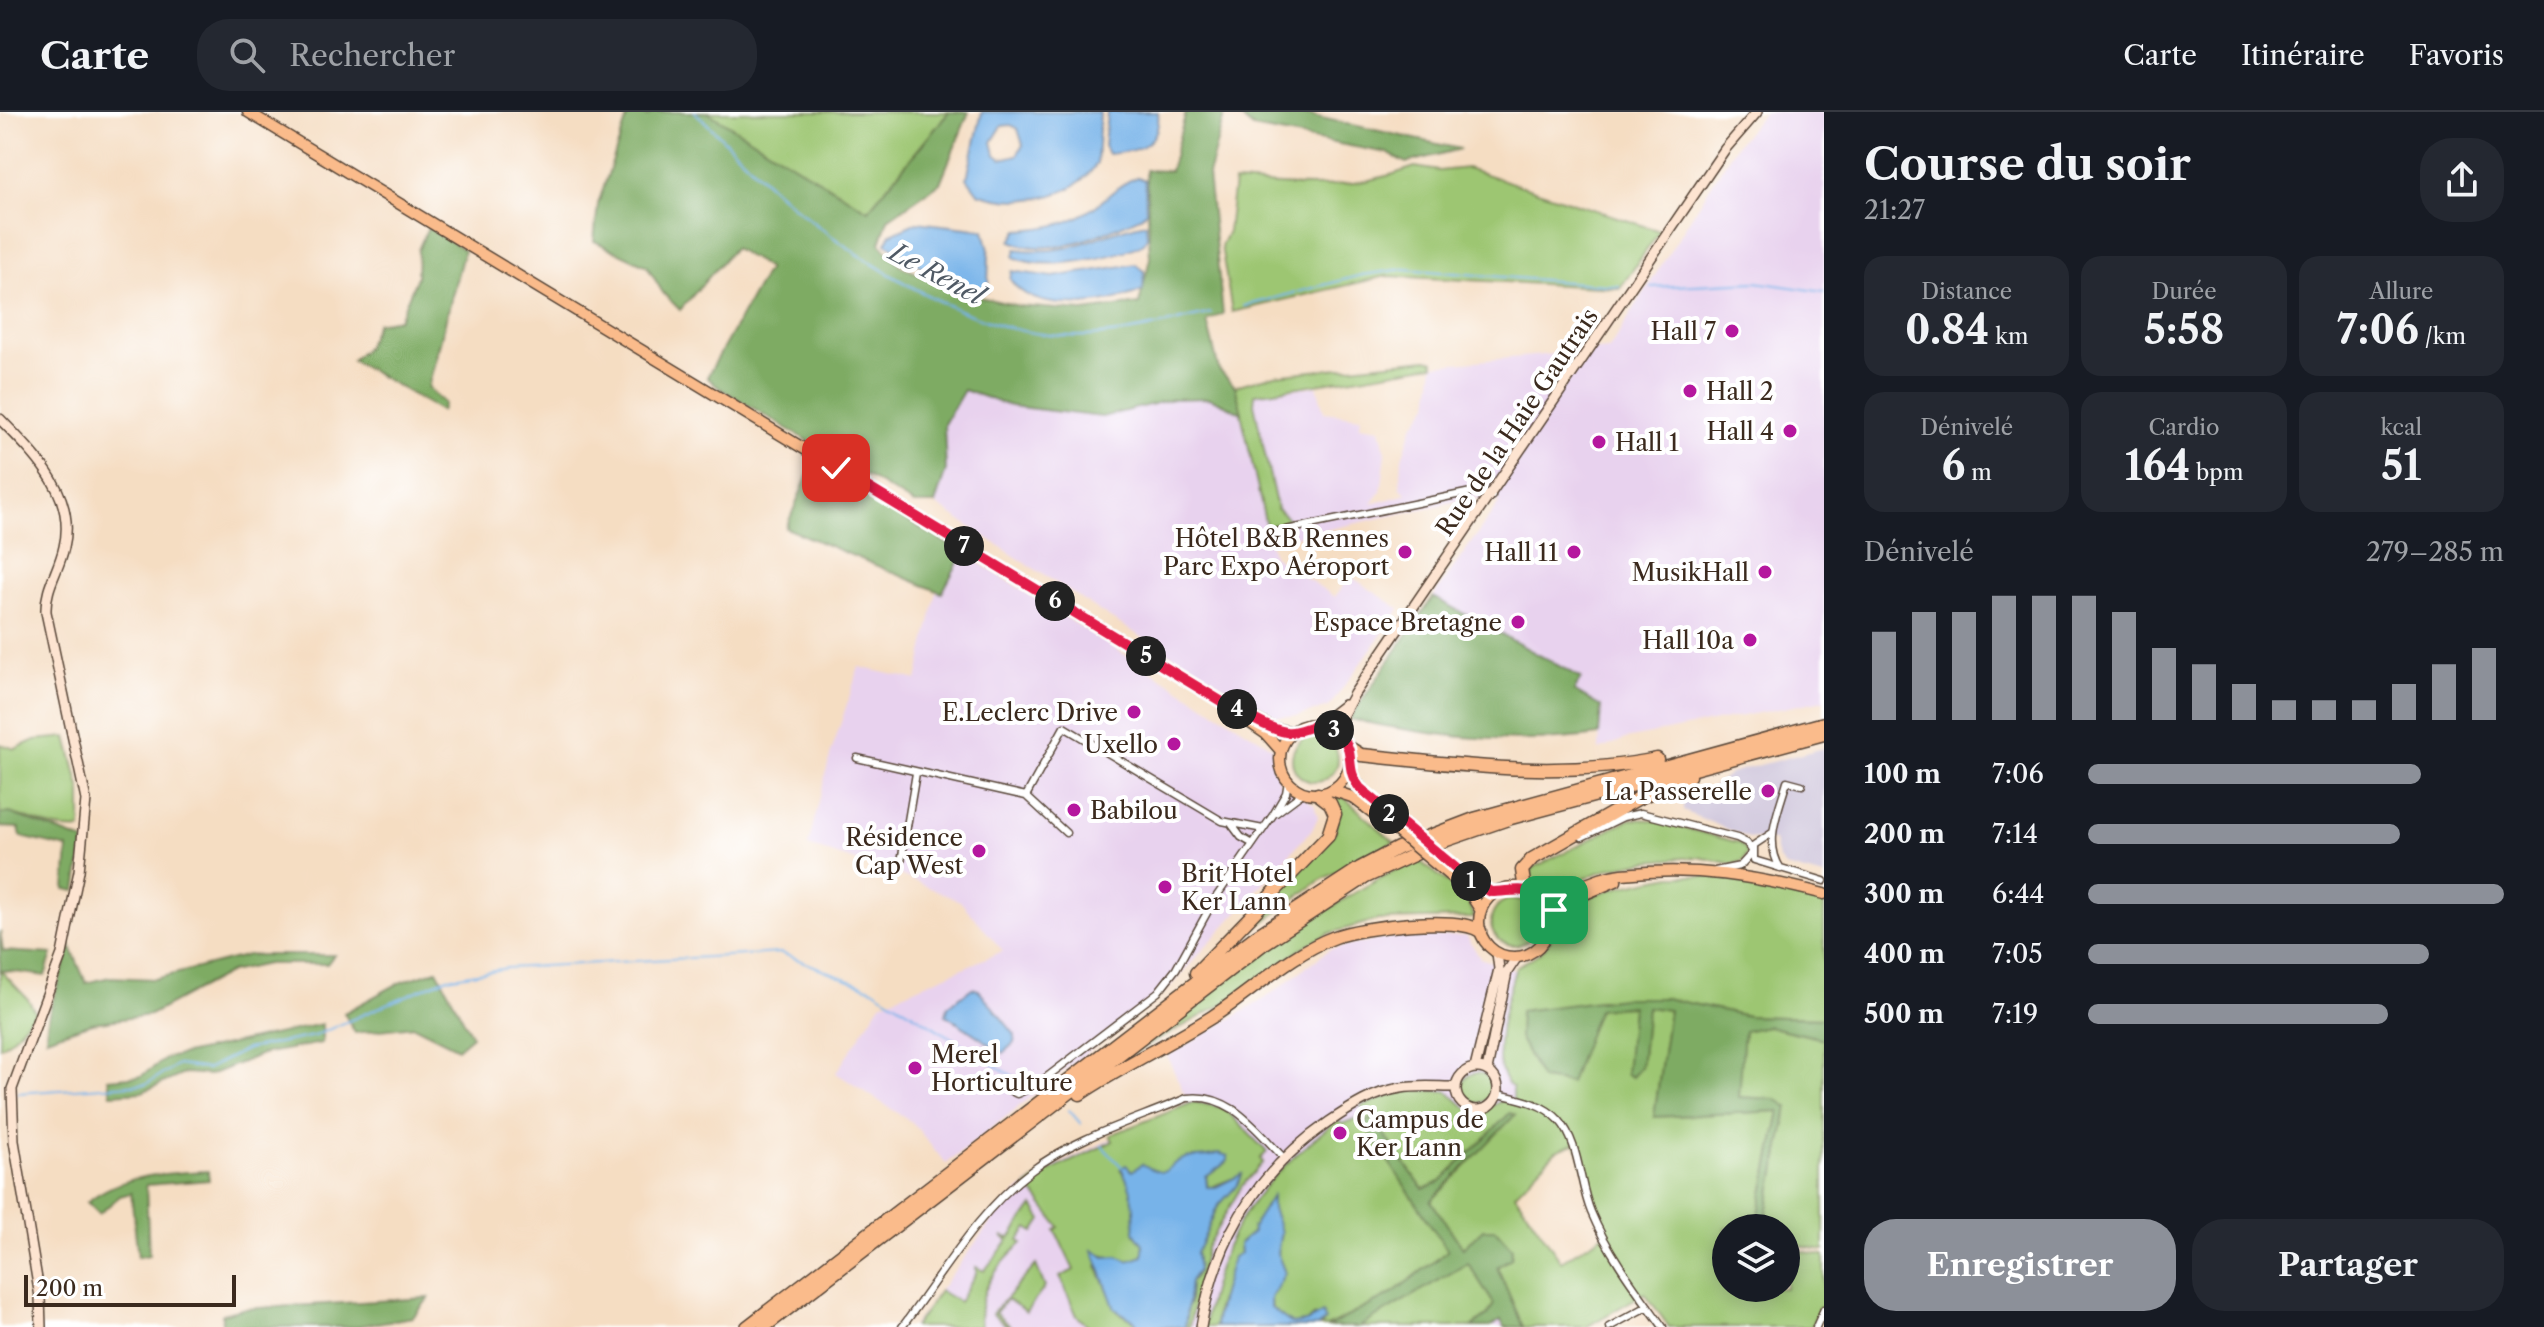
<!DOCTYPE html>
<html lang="fr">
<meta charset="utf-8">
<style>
body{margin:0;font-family:"Libre Caslon Text",serif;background:#242831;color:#f1f3f6;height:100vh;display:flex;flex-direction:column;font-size:30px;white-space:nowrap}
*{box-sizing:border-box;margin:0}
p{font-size:26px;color:#9ea1a6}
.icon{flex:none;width:44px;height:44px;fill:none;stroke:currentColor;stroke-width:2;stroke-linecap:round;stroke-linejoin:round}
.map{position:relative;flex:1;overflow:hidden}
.sheet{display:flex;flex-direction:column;background:#171b24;width:720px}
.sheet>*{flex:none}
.fabs{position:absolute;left:1712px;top:1102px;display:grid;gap:16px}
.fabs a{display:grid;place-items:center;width:88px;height:88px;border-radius:50%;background:#171b24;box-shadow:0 4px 20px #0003;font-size:40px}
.scale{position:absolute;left:24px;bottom:20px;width:212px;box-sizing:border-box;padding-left:8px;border:4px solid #3b2a1e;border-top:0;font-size:22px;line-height:28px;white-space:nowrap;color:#3b2a1e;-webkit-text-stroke:6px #fff;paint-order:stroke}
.pin{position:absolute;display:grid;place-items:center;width:68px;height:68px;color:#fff;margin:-34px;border-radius:16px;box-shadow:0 4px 12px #0006}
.km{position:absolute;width:40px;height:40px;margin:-20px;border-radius:50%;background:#222;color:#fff;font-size:22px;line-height:40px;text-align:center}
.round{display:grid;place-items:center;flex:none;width:84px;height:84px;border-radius:32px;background:#242831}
.summary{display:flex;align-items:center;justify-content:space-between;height:136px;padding:0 40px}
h1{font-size:44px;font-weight:700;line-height:60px}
.figures{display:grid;grid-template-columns:repeat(3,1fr);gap:12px;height:136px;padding:8px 40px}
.figures div{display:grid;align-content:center;border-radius:20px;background:#242831;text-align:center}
.figures b{font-size:40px;font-weight:700}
.figures small{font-size:22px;font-weight:400}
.figures p{font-size:22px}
.chart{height:224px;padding:16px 40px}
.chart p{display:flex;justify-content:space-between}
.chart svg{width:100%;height:144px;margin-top:8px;stroke:#8c9099;stroke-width:6}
.primary-button{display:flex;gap:16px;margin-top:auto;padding:16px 40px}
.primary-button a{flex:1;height:92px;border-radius:32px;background:#8c9099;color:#fff;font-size:32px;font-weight:700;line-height:92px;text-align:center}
.primary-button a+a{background:#242831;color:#f1f3f6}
ul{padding:0 40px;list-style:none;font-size:26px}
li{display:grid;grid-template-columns:128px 96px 1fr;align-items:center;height:60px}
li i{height:20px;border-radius:10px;background:#8c9099}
header{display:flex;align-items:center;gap:48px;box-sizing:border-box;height:112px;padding:0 40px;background:#171b24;border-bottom:2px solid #363941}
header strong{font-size:38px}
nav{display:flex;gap:44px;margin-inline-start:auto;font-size:28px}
.search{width:560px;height:72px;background:#242831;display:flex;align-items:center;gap:20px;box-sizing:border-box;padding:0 28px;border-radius:32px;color:#9ea1a6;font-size:30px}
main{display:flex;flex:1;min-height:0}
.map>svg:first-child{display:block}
.built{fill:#e8d2ee}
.industrial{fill:#c9bfd7}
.green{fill:#9dc672;stroke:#6c7848;stroke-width:2;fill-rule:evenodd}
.forest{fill:#7eab64;stroke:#5c6a41;stroke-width:2}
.water{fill:#77b3e9;stroke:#596e84;stroke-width:2;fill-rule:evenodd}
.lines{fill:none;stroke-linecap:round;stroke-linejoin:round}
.stream{stroke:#77b3e9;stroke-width:2}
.street-casing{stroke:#574537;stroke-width:9}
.secondary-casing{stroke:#574537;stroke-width:12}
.primary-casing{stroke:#574537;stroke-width:13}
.highway-casing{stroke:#574537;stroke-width:15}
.street{stroke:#fff;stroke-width:6}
.secondary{stroke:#fde4d1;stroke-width:9}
.primary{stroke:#fabb8b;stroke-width:10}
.highway{stroke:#fabb8b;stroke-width:12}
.primary-bridge-casing{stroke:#574537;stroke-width:13;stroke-linecap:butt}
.primary-bridge{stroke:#fabb8b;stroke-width:10}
.route-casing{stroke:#fff;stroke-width:16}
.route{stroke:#e11d48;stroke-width:10}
.poi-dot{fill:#b5179e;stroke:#fff;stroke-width:3}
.labels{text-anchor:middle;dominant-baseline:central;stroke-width:8;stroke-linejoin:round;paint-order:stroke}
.poi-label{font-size:24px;fill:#3b2a1e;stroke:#fff;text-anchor:end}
.street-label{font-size:24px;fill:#3b2a1e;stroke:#fff}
.water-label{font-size:26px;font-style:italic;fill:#505a65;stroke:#fff}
</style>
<header>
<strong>Carte</strong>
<div class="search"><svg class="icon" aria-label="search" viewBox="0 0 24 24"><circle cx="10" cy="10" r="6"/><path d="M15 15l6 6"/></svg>Rechercher</div>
<nav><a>Carte</a><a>Itinéraire</a><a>Favoris</a></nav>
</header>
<main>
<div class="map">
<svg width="1824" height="1215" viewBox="0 0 1824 1215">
<rect width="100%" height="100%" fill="#fff"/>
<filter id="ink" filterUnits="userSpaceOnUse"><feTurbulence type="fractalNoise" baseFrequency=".0125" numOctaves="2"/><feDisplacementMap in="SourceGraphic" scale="16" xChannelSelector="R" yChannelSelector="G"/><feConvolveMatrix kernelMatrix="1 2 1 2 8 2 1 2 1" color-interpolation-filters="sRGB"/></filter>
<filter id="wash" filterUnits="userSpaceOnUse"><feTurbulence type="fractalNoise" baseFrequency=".006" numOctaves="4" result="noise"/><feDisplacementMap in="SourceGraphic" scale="32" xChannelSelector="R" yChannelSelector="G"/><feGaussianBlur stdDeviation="1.8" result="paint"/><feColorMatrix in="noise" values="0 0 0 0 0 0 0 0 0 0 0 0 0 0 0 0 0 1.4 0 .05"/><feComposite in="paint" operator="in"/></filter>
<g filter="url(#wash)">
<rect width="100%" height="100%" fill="#f5ddc2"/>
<path class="built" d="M1765,0h59v588l-199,39 -26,11 2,-43 -27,-16 7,-14 -148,-80 67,-95 -28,-4 -202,44 3,14 62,41 15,-21 50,33 -71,98 -31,9h-24l-164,-98 -175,-114 11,-34 -2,-46 20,-34 46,16 92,11 71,-18 37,-1 32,15 13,-19 62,-8 7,26 37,5 -1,9 20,3 6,25 -5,38 -9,12 35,-10 -7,-7 2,-29 11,-32 16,-22 5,-39 175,-16 128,-205z
M963,441l309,194 8,37 34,20 4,13 -5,11 -145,161 -222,175 -33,-41 -77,-50 45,-70 122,-52 -43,-50 -62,-27 -90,-28 22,-90 29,-89 58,13 20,-89 5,1z
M1467,824l13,22 45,16 14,113 -75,152 46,88h-598l89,-118 26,-25 30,-19 131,-63 -21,-46 99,-58 64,-49 66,-12z"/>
<path class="industrial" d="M1824,636v129l-39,-10 -7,-8 -4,-18 -25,-3 -66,-27v-10l24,-10 23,-18z"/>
<path class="green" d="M707,0h242l-81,98z
M1415,55l24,4 28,-3 193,63 -40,57 -233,-12 -155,36 -11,-66 7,-15 6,-49c70,5 113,10 181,-15z
M1427,247l7,2v4l-179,29 -1,10 23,105 14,12 -25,5 -31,-140 39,-11z
M1292 647a23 23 0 1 1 46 0a23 23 0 1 1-46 0Z
M67,625l14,55v37c-36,4 -51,-17 -81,-15v-70l15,5 20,-9z
M1333,681l12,5 49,44 -75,39 -102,76 118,-125 3,-13 -11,-25z
M1630,707l25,1 85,23 8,9 -5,9 -10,3 -35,-7 -50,4 -37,7 -61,23 -17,-4 -4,-9 4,-10z
M1417,747c17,15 55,35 57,59l-97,2 -47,13 -22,11 -79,57 -108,59c96,-72 188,-148 296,-201z
M1672,764h44l108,26v116l-76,-2 -83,-18 -67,2v8l34,-2 -1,20 10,41 6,-60 22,3 -15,107 126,-6 -24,117h-30v60h60v-39l38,6v54l-5,-1 -8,19h-142l-24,-34 -59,34h-63l-26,-60 14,-9 -48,-9 -32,-48 41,-41 -3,-8 -28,30 -18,7 -16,-22 41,84 -58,44 -63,32h-10l6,-3 -9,-8 -8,6 -14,2 -20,-14 -1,-12 14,-25 -8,-20 4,-21 -9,-23v-11l-20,30 1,4 -14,12 1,9 -9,12 1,8 -15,34 -2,20h-11c18,-102 55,-144 133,-207l5,4 23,-9 -4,-9 46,-16 41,1c27,25 24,25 57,8l8,4v-15c-29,-20 -6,-92 3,-121 14,-9 30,-14 36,-32 1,-6 0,-13 4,-18 18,-23 88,-36 116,-41zM1576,1031l29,91 -44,27 -46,-67 41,-43z
M1491 810a23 23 0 1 1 46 0a23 23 0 1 1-46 0Z
M0,858l28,29 7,13 -23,27 -12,8z
M1767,914l57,13v211l-38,-6v-16h-22l24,-121 -50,-10 6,-67z
M1462 976a15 15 0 1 1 30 0a15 15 0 1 1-30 0Z
M1194,990l30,6 43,44 -7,7 3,3 -22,25 -35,61 -17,79h-4l-1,-18 5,-5 1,-23 8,-8 -2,-21c6,-6 15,-32 19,-40 6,-14 23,-23 27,-37l-34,13 -2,-11 20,-14c-12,-4 -25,-8 -38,-5 -23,4 -15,26 -44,7l-12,6 -11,-1c15,17 14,43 14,64l8,10v12l-12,5 -29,-6 -5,11 21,46 17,9 3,6h-49l-12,-11 -17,-39 14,-7 -19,-40 4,-3 -24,-32 -10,-7 15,-12 73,-35 -3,-6z
M1033,1094l9,14 -8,12 -6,-4 -9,12 3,3c-25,24 -46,47 -41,84h-67l26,-36 19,11 17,-28v-7l8,4 24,-30 -6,-5 8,2z
M1468,1151l26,41 -7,12 -16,11h-112z
M1036,1153l9,22 -19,25 -19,-13 -12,14 16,14h-3l-16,-13z"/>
<path class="forest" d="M629,0h12l6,5 6,-5h54l161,98 81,-98h20l-29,71 -52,36 -8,24 21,23 57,26 61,14 64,5 56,-7 11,-46 -4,-88 24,1 16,-59h39l-17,63 15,139 -16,7 12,49 16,16 7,27 -32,-15 -37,1 -71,18 -92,-11 -46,-16 -20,34 2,46 -11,34h-21l-196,-117 -11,-10 61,-109 -34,-20 -54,62 -17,-17 -16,-27 -53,-25 4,-37z
M1234,0h61l165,37 -54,14 -19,-10 -134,-25z
M428,115l36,23 -36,138 16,15 -3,8 -89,-51 14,-12 11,-25 22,-4 18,-42 1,-27z
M812,353l151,88 -21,40 -156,-65z
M1433,485l148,81 -7,13 27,16 -2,28c-83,12 -168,1 -250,-16z
M10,701l74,28 -8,50 -11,-2 3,-41 -47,-11 -2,-9 -19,-1v-13z
M0,819l3,20 49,3 -7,22 -45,-6z
M70,833l16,38 24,-6 45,2 93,-24h86l-7,9h-60l-37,8 -80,43 -58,8 -46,15c0,-31 18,-62 24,-93z
M437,858l35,66 -14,12 -44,-22 -59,7 -11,-20 55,-30z
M1622,886h43l83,18 76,2v21l-57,-13 -23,5 -5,66 37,2 12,8 -24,121h-8l24,-117 -126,6 15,-107 -22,-3 -6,60 -9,10 -6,-3 6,-68 -34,3 -28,74 -29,-4 -22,-42 1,-26z
M322,912v19l-60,11 -52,21 -24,-2 -44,19 -31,2 -3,-15 33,-3 26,-18z
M1510,1001l5,2 -84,86 32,47 20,-19h12l17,19 -1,10 -14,9 26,60h-19l-3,-7 -11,7h-19l16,-11 7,-12 -26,-41 -109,64h-32l63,-32 58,-44 -85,-128 10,-5 50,71 18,-7z
M208,1059l1,9 -63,5 3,70 -11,2 -7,-64 -11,3 -21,18 -12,-12c34,-28 78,-29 121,-31z
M429,1186l-16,19 -61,10h-130v-13l20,-5z"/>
<path class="water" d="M982,0h118l-3,51c-23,37 -80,44 -119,30l-11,-15zM1011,13l7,4 5,16 -6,10 -15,4 -7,-5 -3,-12 10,-16z
M1107,0h51c4,34 -23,40 -50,42l-4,-8z
M1138,65l7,3 1,32 -4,4c-35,16 -92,44 -131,25l7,-11c30,-2 52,-5 78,-24 14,-11 25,-24 42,-29z
M917,110l67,8 5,20 -1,41c-32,6 -76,-32 -102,-48l5,-9z
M1146,111l1,14 -3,6c-27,15 -102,29 -130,14l2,-8c59,8 78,-16 130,-26z
M1136,152l8,7 -1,19c-35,16 -110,26 -133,-11l2,-8 41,6z
M972,876l7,2 36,45 -1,8 -11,10 -57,-38 2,-9z
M1218,1041l10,3v5l-22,16 1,10h9l26,-13c-3,15 -20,24 -27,37 -4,10 -13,35 -19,41l2,18 -8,11 -5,46h-47l-3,-6 -20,-12 -22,-59 12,7 13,-1 10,5 15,-5v-12l-9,-12c2,-23 -1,-44 -13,-64l5,-3 6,6 10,-7c32,18 19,1 44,-6 12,-3 20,1 32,-5z
M1272,1084v13l9,23 -4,21 8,20 -14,25v10l21,16 14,-2 17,-9 2,8 -8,6h-102c3,-25 11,-46 18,-70l7,-4 -1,-9 14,-12 -1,-4z"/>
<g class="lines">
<path class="stream" d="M695,0c31,29 60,61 92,89 66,56 175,126 262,134 56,6 109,-9 162,-22
M1651,175l105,-5 68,10
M1244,194l118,-31 42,-6 215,17
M17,981l129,-9 32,-19 29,4 40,-20 67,-13 133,-58 60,-10 274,-15 92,36 154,96
M1069,998l12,14
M1102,1034l20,21"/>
</g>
</g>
<g filter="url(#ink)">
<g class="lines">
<g class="street-casing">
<path id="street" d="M1276,420l200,-41 16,5
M857,646l169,38 40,37
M1026,684l38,-69 158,94 41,8
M1276,701l28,-21
M1232,713l9,12 12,7
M1772,721l-18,12v15l70,21
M1582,725l41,-20 18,-4 96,25 10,5 5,8
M900,756l16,-95
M1781,757c-18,-27 -2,-59 6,-88l15,4
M1715,759l25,-5 11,-12
M1005,976l12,6 18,-8 123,-94 18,-23 38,-69 59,-85 13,-22 2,-12
M1498,982c22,5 45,9 61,26 21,23 20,64 32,92 17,41 46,79 72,115
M902,1215c40,-53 76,-116 129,-156 44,-34 105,-51 156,-73 43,-6 69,32 97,60
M1609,1215l39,-21
M1816,1215l8,-18"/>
</g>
<g class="secondary-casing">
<path id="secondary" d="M0,307c33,34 77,74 64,128 -5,24 -19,40 -18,65l40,188 -7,71 -17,83 -50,135 2,52 26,156 1,30
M1318,613l26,-20
M1341,623l1,-19 12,-22 371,-545 32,-37
M1456 977a21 21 0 1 1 42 0a21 21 0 1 1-42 0Z
M1475,956l24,-99 -2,-16
M1487,958l20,-98 10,-15
M1201,1215c14,-87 55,-155 128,-205 22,-15 45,-30 72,-34 18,-3 37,-1 55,-1"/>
</g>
<g class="primary-casing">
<path id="primary" d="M248,0l976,591 49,25 20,4
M1237,602l29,20 15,17
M1280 647a35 35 0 1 1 70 0a35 35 0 1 1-70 0Z
M1348,658l18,25 33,27
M1331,678l21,7 37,28
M1448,750l32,26 16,4
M1438,754l31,26 12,19
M1479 810a35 35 0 1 1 70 0a35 35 0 1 1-70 0Z
M1539,787c29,-3 53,-22 83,-25 74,-8 131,2 202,20
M1548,806l16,-15 52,-22"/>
</g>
<g class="highway-casing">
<path id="highway" d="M1348,635l13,8c99,10 198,24 296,4
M1525,778l-3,-20 10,-11 105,-60 52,-23
M1196,861l132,-137 7,-22 -5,-11 -12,-9
M1080,982c42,-28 89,-50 132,-77 41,-26 77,-63 123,-80 26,-10 123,-22 145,-6
M747,1215l509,-391 104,-68 38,-20 76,-29 350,-96
M764,1215l498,-382 104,-68 75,-35 70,-24 313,-84"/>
</g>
<use href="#street" class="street"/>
<use href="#secondary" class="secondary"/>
<use href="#primary" class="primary"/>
<use href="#highway" class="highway"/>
<g class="primary-bridge-casing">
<path id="primary-bridge" d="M1399,710l49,40
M1389,713l49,41"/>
</g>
<use href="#primary-bridge" class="primary-bridge"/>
</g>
</g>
<g class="lines" filter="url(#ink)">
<g class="route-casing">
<path id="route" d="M836,356l388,235c19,9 41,25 62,29 20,3 35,-21 56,5 14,17 2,31 18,51l109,91 22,13c26,0 47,-12 57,26l6,-8"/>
</g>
<use href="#route" class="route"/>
</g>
<g class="poi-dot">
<circle cx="1732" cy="219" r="8"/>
<circle cx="1690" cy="279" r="8"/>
<circle cx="1790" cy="319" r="8"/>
<circle cx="1599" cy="330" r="8"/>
<circle cx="1405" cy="440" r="8"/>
<circle cx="1574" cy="440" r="8"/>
<circle cx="1765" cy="460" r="8"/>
<circle cx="1518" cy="510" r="8"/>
<circle cx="1750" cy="528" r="8"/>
<circle cx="1134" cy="600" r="8"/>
<circle cx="1174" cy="632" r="8"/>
<circle cx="1768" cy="679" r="8"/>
<circle cx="1074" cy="698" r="8"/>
<circle cx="979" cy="739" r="8"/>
<circle cx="1165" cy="775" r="8"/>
<circle cx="915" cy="956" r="8"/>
<circle cx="1340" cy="1021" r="8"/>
</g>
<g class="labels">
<g class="poi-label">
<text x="1716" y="219">Hall 7</text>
<text x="1706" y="279" text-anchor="start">Hall 2</text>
<text x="1774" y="319">Hall 4</text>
<text x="1615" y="330" text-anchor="start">Hall 1</text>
<text x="1389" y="426">Hôtel B&amp;B Rennes<tspan x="1389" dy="28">Parc Expo Aéroport</tspan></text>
<text x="1558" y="440">Hall 11</text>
<text x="1749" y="460">MusikHall</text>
<text x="1502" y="510">Espace Bretagne</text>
<text x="1734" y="528">Hall 10a</text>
<text x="1118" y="600">E.Leclerc Drive</text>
<text x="1158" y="632">Uxello</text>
<text x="1752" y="679">La Passerelle</text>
<text x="1090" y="698" text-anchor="start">Babilou</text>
<text x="963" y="725">Résidence<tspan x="963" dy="28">Cap West</tspan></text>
<text x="1181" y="761" text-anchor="start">Brit Hotel<tspan x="1181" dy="28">Ker Lann</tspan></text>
<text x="931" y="942" text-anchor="start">Merel<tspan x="931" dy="28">Horticulture</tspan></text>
<text x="1356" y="1007" text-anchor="start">Campus de<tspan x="1356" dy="28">Ker Lann</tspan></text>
</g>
<g class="street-label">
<text transform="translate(1517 310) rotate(-56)">Rue de la Haie Gautrais</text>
</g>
<g class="water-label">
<text transform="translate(937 162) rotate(28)">Le Renel</text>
</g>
</g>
</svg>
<div class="fabs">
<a><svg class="icon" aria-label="layers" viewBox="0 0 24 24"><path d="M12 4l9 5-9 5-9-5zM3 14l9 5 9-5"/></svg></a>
</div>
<div class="scale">200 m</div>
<div class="pin" style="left:1554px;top:798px;background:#1e9e55"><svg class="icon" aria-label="arrive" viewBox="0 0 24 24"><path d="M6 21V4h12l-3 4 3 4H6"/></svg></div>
<div class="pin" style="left:836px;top:356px;background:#d93025"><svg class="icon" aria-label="check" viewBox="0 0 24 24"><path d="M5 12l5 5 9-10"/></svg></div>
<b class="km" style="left:1471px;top:769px">1</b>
<b class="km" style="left:1389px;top:702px">2</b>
<b class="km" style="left:1334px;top:618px">3</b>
<b class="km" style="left:1237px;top:597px">4</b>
<b class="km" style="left:1146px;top:544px">5</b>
<b class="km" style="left:1055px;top:489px">6</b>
<b class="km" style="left:964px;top:434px">7</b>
</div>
<section class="sheet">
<div class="summary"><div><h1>Course du soir</h1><p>21:27</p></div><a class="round"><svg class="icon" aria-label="share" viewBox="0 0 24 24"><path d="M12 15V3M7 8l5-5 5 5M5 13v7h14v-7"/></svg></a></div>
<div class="figures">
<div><p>Distance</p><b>0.84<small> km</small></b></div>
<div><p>Durée</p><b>5:58</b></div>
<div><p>Allure</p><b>7:06<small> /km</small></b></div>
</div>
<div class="figures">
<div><p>Dénivelé</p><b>6<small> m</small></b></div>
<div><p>Cardio</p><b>164<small> bpm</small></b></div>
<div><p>kcal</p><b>51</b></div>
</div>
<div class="chart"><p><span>Dénivelé</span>279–285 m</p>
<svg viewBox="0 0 160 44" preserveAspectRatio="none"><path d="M5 44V17M15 44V11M25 44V11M35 44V6M45 44V6M55 44V6M65 44V11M75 44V22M85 44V27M95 44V33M105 44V38M115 44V38M125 44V38M135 44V33M145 44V27M155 44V22"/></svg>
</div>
<ul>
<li><b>100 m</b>7:06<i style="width:80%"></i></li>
<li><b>200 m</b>7:14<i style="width:75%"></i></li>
<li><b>300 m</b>6:44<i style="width:100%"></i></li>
<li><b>400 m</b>7:05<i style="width:82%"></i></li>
<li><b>500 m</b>7:19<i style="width:72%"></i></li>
</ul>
<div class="primary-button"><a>Enregistrer</a><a>Partager</a></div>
</section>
</main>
